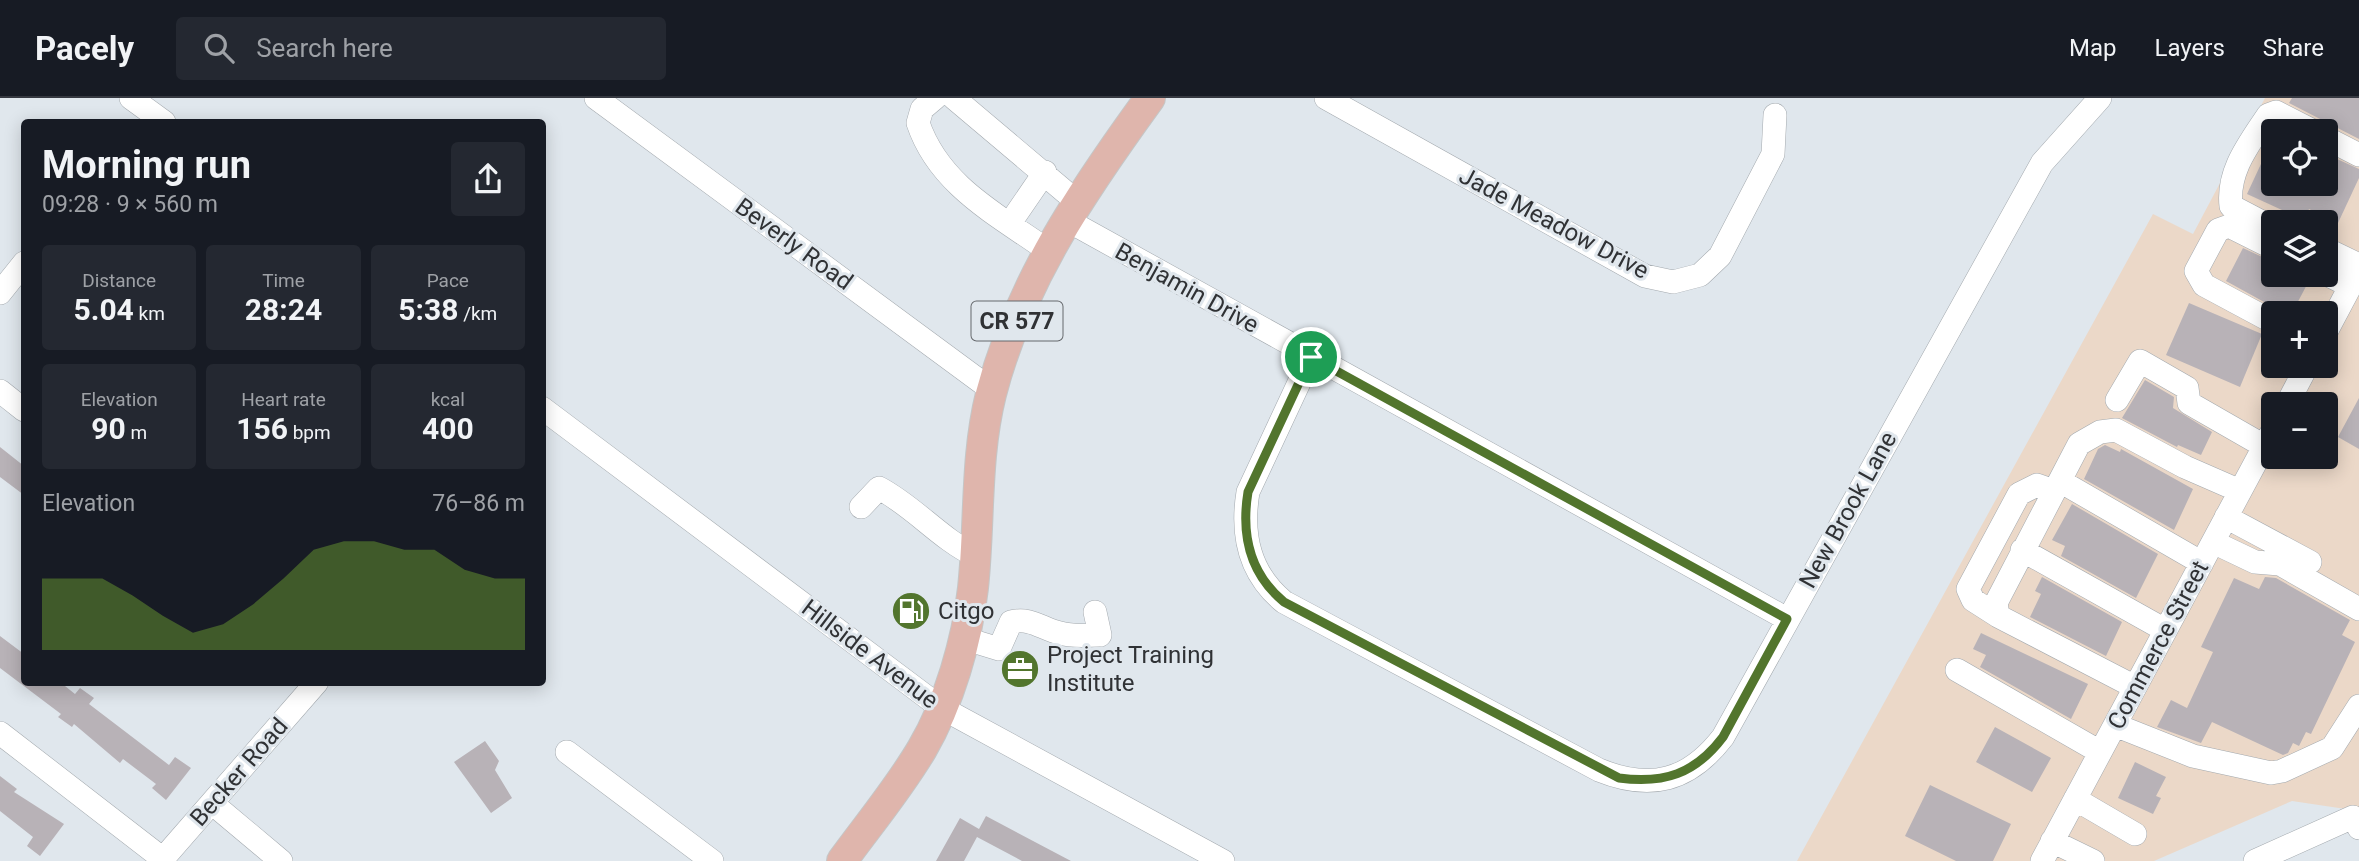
<!DOCTYPE html>
<meta charset="utf-8">
<style>
body{margin:0;font-family:Roboto,sans-serif;background:#242831;color:#f1f3f6;height:100vh;display:flex;flex-direction:column;font-size:26px;white-space:nowrap}
*{box-sizing:border-box;margin:0}
p{font-size:23px;color:#9ea1a6}
.icon{flex:none;width:38px;height:38px;fill:none;stroke:currentColor;stroke-width:2;stroke-linecap:round;stroke-linejoin:round}
.map{position:relative;flex:1;overflow:hidden}
.drawer{position:absolute;left:21px;top:21px;width:525px;height:567px;display:flex;flex-direction:column;background:#171b24;border-radius:7px;box-shadow:0 4px 18px #0003}
.drawer>*{flex:none}
.fabs{position:absolute;left:2261px;top:21px;display:grid;gap:14px}
.fabs a{display:grid;place-items:center;width:77px;height:77px;border-radius:7px;background:#171b24;box-shadow:0 4px 18px #0003;font-size:35px}
.pin{position:absolute;display:grid;place-items:center;width:60px;height:60px;color:#fff;margin:-30px;border:4px solid #fff;border-radius:50%;box-shadow:0 2px 7px #0007}
.round{display:grid;place-items:center;flex:none;width:74px;height:74px;border-radius:7px;background:#242831}
.overview{display:flex;align-items:center;justify-content:space-between;height:119px;padding:0 21px}
h1{font-size:38px;font-weight:700;line-height:52px}
.figures{display:grid;grid-template-columns:repeat(3,1fr);gap:10px;height:119px;padding:7px 21px}
.figures div{display:grid;align-content:center;border-radius:7px;background:#242831;text-align:center}
.figures b{font-size:30px;font-weight:700}
.figures small{font-size:19px;font-weight:400}
.figures p{font-size:19px}
.chart{height:196px;padding:14px 21px}
.chart p{display:flex;justify-content:space-between}
.chart svg{width:100%;height:126px;margin-top:7px;fill:#52752d;opacity:.7}
header{display:flex;align-items:center;gap:42px;box-sizing:border-box;height:98px;padding:0 35px;background:#171b24;border-bottom:2px solid #363941}
header strong{font-size:33px}
nav{display:flex;gap:38px;margin-inline-start:auto;font-size:24px}
.search{width:490px;height:63px;background:#242831;display:flex;align-items:center;gap:18px;box-sizing:border-box;padding:0 24px;border-radius:7px;color:#9ea1a6;font-size:26px}
.map>svg:first-child{display:block}
.industrial{fill:#ebd8c8;fill-rule:evenodd}
.building{fill:#b8b2b7}
.lines{fill:none;stroke-linecap:round;stroke-linejoin:round}
.minor-casing{stroke:#a3a9ae;stroke-width:24}
.major-casing{stroke:#c5c6c6;stroke-width:32}
.minor{stroke:#fff;stroke-width:23}
.major{stroke:#dfb5ac;stroke-width:30}
.route-casing{stroke:#fff;stroke-width:14}
.route{stroke:#52752d;stroke-width:9}
.labels{text-anchor:middle;dominant-baseline:central;stroke-width:6;stroke-linejoin:round;paint-order:stroke}
.shield{fill:#e0e7ed;stroke:#65686c;stroke-width:2}
.shield-label{font-size:23px;font-weight:bold;fill:#303235}
.street-label{font-size:24px;fill:#303235;stroke:#e0e7ed}
.poi-label{font-size:24px;fill:#303235;stroke:#e0e7ed;text-anchor:start}
</style>
<header>
<strong>Pacely</strong>
<div class="search"><svg class="icon" aria-label="search" viewBox="0 0 24 24"><circle cx="10" cy="10" r="6"/><path d="M15 15l6 6"/></svg>Search here</div>
<nav><a>Map</a><a>Layers</a><a>Share</a></nav>
</header>
<div class="map">
<svg width="2359" height="763" viewBox="0 0 2359 763">
<rect width="100%" height="100%" fill="#e0e7ed"/>
<path class="industrial" d="M2265,0h94v713l-67,-10 -138,60h-357l356,-647 40,20zM2273,33h53v53h-53zM2273,124h53v53h-53zM2273,215h53v53h-53zM2273,306h53v53h-53z"/>
<path class="building" d="M2292,0h67v41l-70,-36z
M2273,40v46h53v-30l33,15v9l-21,45 -29,-14 -5,11 -57,-26z
M2243,150l30,14v13h39l-20,38h-8l-58,-32z
M2189,205l73,31 -22,53 -74,-32z
M2145,282l29,17 -1,11 39,24 -11,23 -23,-10 -1,2 -55,-29z
M2359,300v51l-21,-12z
M2105,347l15,7 1,-3 72,40 -19,41 -90,-51 14,-30z
M0,349l24,19v29l-24,-18z
M2072,406l86,50 -22,44 -75,-42 4,-10 -13,-6z
M2042,479l80,45 -16,34 -76,-39 11,-23 -6,-3z
M2265,479l11,1 74,42 -8,15 13,7 -44,92 -5,-2 -7,14 -6,-3 -5,10 -5,2 -71,-33 -11,21 -44,-16 14,-27 16,8 26,-56 -12,-5 33,-69 25,11z
M1981,535l107,51 -17,35 -91,-52 6,-12 -13,-6z
M0,538l24,18v28h36l15,12 5,-6 14,10 -5,6 80,61 6,-8 16,11 -25,32 -14,-12 4,-4 -33,-25 -3,4 -46,-39 -2,3 -14,-10 3,-3 -61,-46z
M1995,629l56,31 -19,34 -56,-30z
M485,643l14,20 -4,9 17,28 -21,15 -37,-51z
M2135,664l31,15 -10,19 5,2 -8,16 -35,-16z
M0,678l17,13 -3,3 50,32 -24,32 -13,-10 6,-9 -33,-26z
M1930,687l81,39 -18,37h-37l-51,-25z
M986,718l85,45h-49l-45,-24 -13,24h-28l24,-43 19,11z"/>
<g class="lines">
<g class="minor-casing">
<path id="minor" d="M131,0l33,24
M596,0l396,292
M935,0l-13,11 -4,14c21,62 78,91 129,127
M954,0l122,103
M1326,0l319,178 28,6 27,-7 20,-19 53,-102 2,-39
M2326,40l33,17
M1065,121l722,400
M1010,125l35,-51
M2273,130l-42,-22c-4,-35 18,-62 37,-91l8,-3 37,19
M2273,150l-44,-22 -11,4 -22,41 8,14 69,37
M2326,151l33,16
M2326,176l24,12
M0,195l24,-30
M2326,234l33,-62
M1311,259l-63,135c-7,43 1,81 36,110l315,168c52,21 90,11 124,-33l319,-574 58,-65
M0,293l24,19
M2117,302l23,-39 47,27 2,15 75,43
M2287,306l20,-38
M542,310l398,299 283,154
M2060,383l142,82
M861,409l18,-19c36,19 61,51 97,68
M2226,419l84,45
M2213,444l42,20 25,2 79,45
M2022,452l143,80
M1998,518l-25,-16 -5,-11 51,-95 18,-9 17,6
M963,540l36,11 12,-27c20,-5 31,7 49,11 12,4 28,2 40,2l-5,-23
M1957,572l143,82
M2135,589l-137,-71 -2,-13 83,-159 21,-12 16,-2 69,37 55,24
M2115,627l78,31 78,17 11,-2 50,-23 27,-42
M0,635l163,126
M567,654l145,109
M2075,701l60,35
M213,706l68,57
M2052,743l41,20
M161,763l156,-179
M2042,763l231,-431
M2255,763l98,-44 6,11"/>
</g>
<g class="major-casing">
<path id="major" d="M842,763c27,-37 57,-73 80,-112 27,-46 45,-108 51,-161 7,-65 2,-130 18,-194 29,-112 92,-204 159,-296"/>
</g>
<use href="#minor" class="minor"/>
<use href="#major" class="major"/>
</g>
<g class="lines">
<g class="route-casing">
<path id="route" d="M1311,259l476,262 -64,118c-28,37 -59,47 -104,41l-335,-176c-35,-29 -43,-67 -36,-110z"/>
</g>
<use href="#route" class="route"/>
</g>
<defs>
<g id="fuel-disc" transform="scale(2.0125)"><circle r="9.5" fill="#52752d" stroke="#e0e7ed"/><path d="M-5.5-6h7V0h2V4h1.3V-2.5L3-4.5l.8-.8L6-3V5H2.5V1h-1V6h-7ZM-4.2-4.7v3.2H.2V-4.7Z" fill="#fff"/></g>
<g id="office-disc" transform="scale(2.0125)"><circle r="9.5" fill="#52752d" stroke="#e0e7ed"/><path d="M-6-3h4V-5.5h4V-3h4V5H-6ZM-1-4.5V-3h2v-1.5ZM-6 0V1H6V0Z" fill="#fff"/></g>
</defs>
<g fill-rule="evenodd">
<use href="#fuel-disc" x="911" y="513"/>
<use href="#office-disc" x="1020" y="571"/>
</g>
<g class="labels">
<rect class="shield" x="971.5" y="203.5" width="91" height="39" rx="5"/>
<g class="shield-label">
<text x="1017" y="223">CR 577</text>
</g>
<g class="street-label">
<text transform="translate(1554 125) rotate(28)">Jade Meadow Drive</text>
<text transform="translate(794 146) rotate(36)">Beverly Road</text>
<text transform="translate(1187 190) rotate(29)">Benjamin Drive</text>
<text transform="translate(1848 412) rotate(-61)">New Brook Lane</text>
<text transform="translate(2158 547) rotate(-62)">Commerce Street</text>
<text transform="translate(870 556) rotate(37)">Hillside Avenue</text>
<text transform="translate(239 674) rotate(-49)">Becker Road</text>
</g>
<g class="poi-label">
<text x="938" y="513">Citgo</text>
<text x="1047" y="557">Project Training<tspan x="1047" dy="28">Institute</tspan></text>
</g>
</g>
</svg>
<div class="fabs">
<a><svg class="icon" aria-label="locate" viewBox="0 0 24 24"><circle cx="12" cy="12" r="6"/><path d="M12 2v4M12 18v4M2 12h4M18 12h4"/></svg></a>
<a><svg class="icon" aria-label="layers" viewBox="0 0 24 24"><path d="M12 4l9 5-9 5-9-5zM3 14l9 5 9-5"/></svg></a>
<a>+</a>
<a>−</a>
</div>
<div class="pin" style="left:1311px;top:259px;background:#1e9e55"><svg class="icon" aria-label="arrive" viewBox="0 0 24 24"><path d="M6 21V4h12l-3 4 3 4H6"/></svg></div>
<section class="drawer">
<div class="overview"><div><h1>Morning run</h1><p>09:28 · 9 × 560 m</p></div><a class="round"><svg class="icon" aria-label="share" viewBox="0 0 24 24"><path d="M12 15V3M7 8l5-5 5 5M5 13v7h14v-7"/></svg></a></div>
<div class="figures">
<div><p>Distance</p><b>5.04<small> km</small></b></div>
<div><p>Time</p><b>28:24</b></div>
<div><p>Pace</p><b>5:38<small> /km</small></b></div>
</div>
<div class="figures">
<div><p>Elevation</p><b>90<small> m</small></b></div>
<div><p>Heart rate</p><b>156<small> bpm</small></b></div>
<div><p>kcal</p><b>400</b></div>
</div>
<div class="chart"><p><span>Elevation</span>76–86 m</p>
<svg viewBox="0 0 160 44" preserveAspectRatio="none"><path d="M0 44V19L10 19L20 19L30 25L40 32L50 38L60 35L70 28L80 19L90 9L100 6L110 6L120 9L130 9L140 16L150 19L160 19V44z"/></svg>
</div>
</section>
</div>
